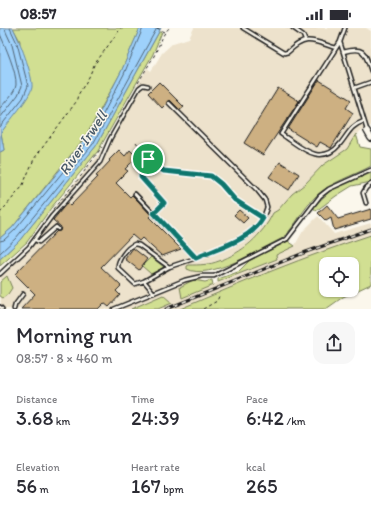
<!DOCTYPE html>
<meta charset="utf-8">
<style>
body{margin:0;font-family:Itim,sans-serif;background:#f7f7f7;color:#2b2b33;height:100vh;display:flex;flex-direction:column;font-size:15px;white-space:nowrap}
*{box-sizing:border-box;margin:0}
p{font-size:13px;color:#7c7c81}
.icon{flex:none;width:22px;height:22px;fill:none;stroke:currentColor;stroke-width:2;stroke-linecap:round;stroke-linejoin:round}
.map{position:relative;height:281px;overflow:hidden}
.details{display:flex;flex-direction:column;background:#fff;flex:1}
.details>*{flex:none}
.buttons{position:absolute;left:319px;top:229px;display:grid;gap:8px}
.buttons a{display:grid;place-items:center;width:40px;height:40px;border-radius:8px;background:#fff;box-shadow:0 1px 3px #0004;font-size:20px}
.pin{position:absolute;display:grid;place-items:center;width:34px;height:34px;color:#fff;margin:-17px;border:2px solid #fff;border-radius:50%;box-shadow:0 1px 4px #0007}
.round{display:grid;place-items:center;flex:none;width:42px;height:42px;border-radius:12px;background:#f7f7f7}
.overview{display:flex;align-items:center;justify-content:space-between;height:68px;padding:0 16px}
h1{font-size:22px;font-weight:600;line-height:30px}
.metrics{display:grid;grid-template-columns:repeat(3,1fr);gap:6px;height:68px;padding:4px 16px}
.metrics div{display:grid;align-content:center}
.metrics b{font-size:20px;font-weight:600}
.metrics small{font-size:11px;font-weight:400}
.metrics p{font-size:11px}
.status{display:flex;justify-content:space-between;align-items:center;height:28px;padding:0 20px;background:#fff;direction:ltr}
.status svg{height:11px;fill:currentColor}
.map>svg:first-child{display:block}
.built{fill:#ede2cc}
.green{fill:#d1df92;stroke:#767e57;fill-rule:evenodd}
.water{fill:#9ed1fb;stroke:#6a89a2}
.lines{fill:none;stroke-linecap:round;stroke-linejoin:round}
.shore{stroke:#506475;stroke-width:1}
.building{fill:#cdb082;stroke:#1c1c1c}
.service-casing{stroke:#1c1c1c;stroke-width:5.5}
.minor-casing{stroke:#1c1c1c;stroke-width:8}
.path{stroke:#1c1c1c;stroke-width:1;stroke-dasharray:3 3;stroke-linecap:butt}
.service{stroke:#fbf7ec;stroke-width:2.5}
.minor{stroke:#fbf7ec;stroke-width:5.5}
.rail-casing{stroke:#1c1c1c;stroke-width:3}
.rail{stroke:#fbf7ec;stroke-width:1.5;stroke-dasharray:4.5;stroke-linecap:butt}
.route-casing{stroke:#fff;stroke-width:8}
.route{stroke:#0f766e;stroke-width:5}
.labels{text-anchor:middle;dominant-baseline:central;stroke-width:3;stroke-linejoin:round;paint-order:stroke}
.water-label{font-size:15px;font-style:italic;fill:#4a5b6a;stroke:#fbf7ec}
</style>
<div class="status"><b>08:57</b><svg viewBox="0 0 49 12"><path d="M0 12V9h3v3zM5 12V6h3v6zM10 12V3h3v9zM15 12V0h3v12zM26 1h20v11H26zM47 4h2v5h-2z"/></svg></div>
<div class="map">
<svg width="371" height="281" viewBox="0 0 371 281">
<rect width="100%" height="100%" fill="#fbf7ec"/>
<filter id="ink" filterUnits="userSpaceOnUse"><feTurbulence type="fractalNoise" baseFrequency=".025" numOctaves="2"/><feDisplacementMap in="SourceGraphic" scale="8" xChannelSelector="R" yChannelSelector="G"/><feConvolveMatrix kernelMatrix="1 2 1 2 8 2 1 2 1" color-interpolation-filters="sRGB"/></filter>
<g filter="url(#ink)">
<path class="built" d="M194,0h172l5,3v95l-15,8 -9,15 -24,16 -18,19 -13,10 -14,16 -5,3 -6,12 -5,7 -22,19 -21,10 -17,4 -1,15 4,2 7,-2 1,5 5,-3v-3l23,-9 9,-10 38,-19 7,4 8,-14 15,-15 16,18 37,-11v17l-174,69h-196l-1,-39 28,-26 26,-36 46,-55 47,-85 4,3 11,-18 11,-10 16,-5z"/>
<path class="green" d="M13,0h127l-19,44 -35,64 -74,92 -12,10v-86l4,-2 -3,-17 10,-16 9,-76z
M159,4h3l-9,22 -55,97 -47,57 -24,34 -27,24v-7l19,-18 77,-95z
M356,106l4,13 11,2v17c-18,10 -40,16 -55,30 -13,13 -20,29 -33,42 -23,11 -73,43 -96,31v-3l2,-1c10,0 20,0 30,-4 23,-8 44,-26 54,-48l5,-3 14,-16 13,-10 18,-19 24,-16z
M371,145v9l-19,4 -16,10 -20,15 -3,-4 17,-16z
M371,207v49l-28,13 -17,12h-146c63,-27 126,-53 191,-74zM326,236h26v26h-26z
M288,213l7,5 -19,9 1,4 -59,23v-3l20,-7 12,-12z
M151,229l13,10 -13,7 -9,-8z
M7,248l5,12 -4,6 -5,4 -3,-2v-14z
M193,252l12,2 7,-2 1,5 -31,13 -2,-11z
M163,267l9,8 -14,6h-27z"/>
<path class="water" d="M0,0h13c6,11 20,47 19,59 -1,10 -24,35 -31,46l3,17 -4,2z
M140,0h21l-65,118 -77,95 -19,18v-21l12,-10 75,-91 34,-65z"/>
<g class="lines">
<path class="shore" d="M0,6c5,12 17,38 16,51 -1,8 -11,17 -16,23
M0,90l18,-23 4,-9 -10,-41 -6,-13 -1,-4
M0,99l23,-29 5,-12 -11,-43 -7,-15
M0,213l4,-1 11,-10 75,-91 34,-65 19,-46
M0,225l16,-15 77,-94 64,-116"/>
</g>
<path class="building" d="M319,52l32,20 -5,8 7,5 -22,35 -11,-6 -3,5 -29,-18z
M159,54l25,25 -4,3 -10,-10 -8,8 -14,-15z
M278,60l21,13 -36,54 -19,-12z
M119,122l6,6 5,-6 7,7 -12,12 3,2 -12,12 14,14 2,-2 7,7 12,13 -2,2 32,32 -19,7 -20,-18 -3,3 -7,-6 -31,32 20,19 -5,5 4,4 -11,12 -5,-4 -6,6h-77l14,-15 -20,-20 42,-43h3l1,-4 -8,-7 14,-17 3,3 28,-29 -2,-1 14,-15 -1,-1z
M280,134l19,12 -10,16 -20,-13z
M327,177l11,14 33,-10v10l-37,11 -3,-12 -5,3 -8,-8z
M239,182l9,8 -5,5 -9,-8z
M133,220l14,11 -8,11 -14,-11z"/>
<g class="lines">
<g class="service-casing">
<path id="service" d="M243,0l41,25 4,-1c19,-18 25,-11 48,-4
M293,0l10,7 2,5
M345,0l-5,14 27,88
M340,14l-59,92c19,12 39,34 59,10 9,-11 10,-18 24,-23
M343,24c21,-6 22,0 28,19
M354,60l17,-6
M169,75l88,87 8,10 2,7c-2,6 -4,13 -8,17 -12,16 -44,26 -63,34
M148,131l-6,10 -1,8 23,26 -10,10
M135,166l61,64 -27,9 -25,14
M366,175l-3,-10 3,-5 5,-4
M35,212l4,2 17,-15 2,2
M0,246l29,-27 23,-31 48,-54 10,-23 29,-51 4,-3 5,1
M154,265l-10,-12 -9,3 -17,-16c-1,-8 9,-21 17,-24l4,1 30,22
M0,279l2,2
M14,281l1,-4 8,-11
M114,281l71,-29 17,-4h12l73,-37 33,-43 9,-7 42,-19"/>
</g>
<g class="minor-casing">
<path id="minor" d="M367,103l4,7"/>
</g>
<path class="path" d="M157,0l8,4
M138,55l16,-27 10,-22 5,-6
M136,114l10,14
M150,133l7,6 7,4 47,5 10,8 14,16 24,16
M53,181l28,-33 21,-29
M0,185l22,-26 12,-28 42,-57 2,-7 11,-18 5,-12 27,-37
M203,281l14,-8 3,-7"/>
<use href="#service" class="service"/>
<use href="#minor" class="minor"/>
<g class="rail-casing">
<path id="rail" d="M166,281l140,-57 65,-23"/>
</g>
<use href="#rail" class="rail"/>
</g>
</g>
<g class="lines" filter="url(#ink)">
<g class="route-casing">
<path id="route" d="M148,131l9,8 7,4 47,5 10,8 14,16 28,18c-12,22 -45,30 -67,40l-42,-45 10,-10 -23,-26 1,-8z"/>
</g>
<use href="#route" class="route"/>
</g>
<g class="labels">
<g class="water-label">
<text transform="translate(83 115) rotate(-56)">River Irwell</text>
</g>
</g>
</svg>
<div class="buttons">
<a><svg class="icon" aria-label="locate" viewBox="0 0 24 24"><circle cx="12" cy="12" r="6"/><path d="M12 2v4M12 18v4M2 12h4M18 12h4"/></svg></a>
</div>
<div class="pin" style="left:148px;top:131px;background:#1e9e55"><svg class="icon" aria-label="arrive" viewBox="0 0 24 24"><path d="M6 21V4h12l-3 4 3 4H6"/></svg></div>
</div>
<section class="details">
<div class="overview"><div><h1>Morning run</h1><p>08:57 · 8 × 460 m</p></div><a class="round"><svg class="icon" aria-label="share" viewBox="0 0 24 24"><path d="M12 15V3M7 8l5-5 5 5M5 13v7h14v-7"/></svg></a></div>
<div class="metrics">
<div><p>Distance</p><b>3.68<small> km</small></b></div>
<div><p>Time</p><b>24:39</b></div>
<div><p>Pace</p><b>6:42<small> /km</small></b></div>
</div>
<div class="metrics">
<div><p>Elevation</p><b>56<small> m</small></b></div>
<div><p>Heart rate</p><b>167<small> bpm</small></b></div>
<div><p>kcal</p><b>265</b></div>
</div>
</section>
